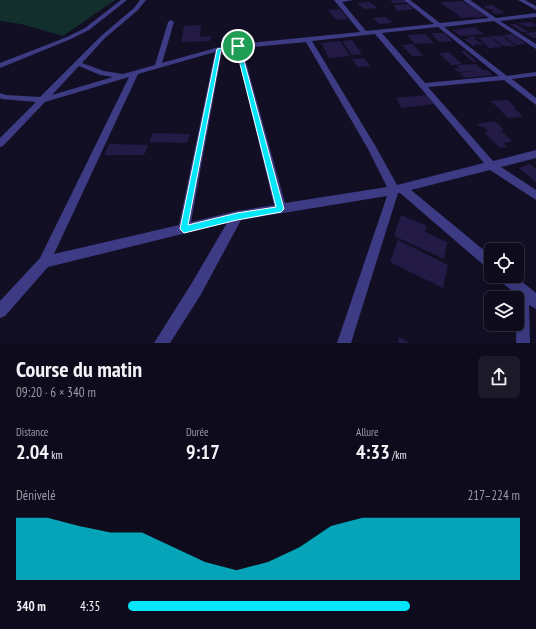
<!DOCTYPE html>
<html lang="fr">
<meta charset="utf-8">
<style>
body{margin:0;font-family:"PT Sans Narrow",sans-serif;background:#1c1929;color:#f1f3f6;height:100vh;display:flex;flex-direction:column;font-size:15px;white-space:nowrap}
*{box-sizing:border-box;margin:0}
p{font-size:13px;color:#9b9ba3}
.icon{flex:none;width:22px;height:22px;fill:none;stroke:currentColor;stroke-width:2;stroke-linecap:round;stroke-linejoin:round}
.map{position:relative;height:343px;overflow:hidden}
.panel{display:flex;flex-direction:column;background:#0e0b1c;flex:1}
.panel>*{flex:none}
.buttons{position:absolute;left:484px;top:243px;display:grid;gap:8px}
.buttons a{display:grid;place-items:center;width:40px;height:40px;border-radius:6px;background:#0e0b1c;box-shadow:0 4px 16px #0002,0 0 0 1px #2e2b3b;font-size:20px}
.pin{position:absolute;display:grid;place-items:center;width:34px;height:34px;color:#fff;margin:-17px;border:2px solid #fff;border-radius:50%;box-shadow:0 1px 4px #0007}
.round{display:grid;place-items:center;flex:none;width:42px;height:42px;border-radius:6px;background:#1c1929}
.head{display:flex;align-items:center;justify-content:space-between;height:68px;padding:0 16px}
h1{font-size:22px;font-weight:800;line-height:30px}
.figures{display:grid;grid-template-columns:repeat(3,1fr);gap:6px;height:68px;padding:4px 16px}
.figures div{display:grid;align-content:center}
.figures b{font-size:20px;font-weight:800}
.figures small{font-size:11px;font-weight:400}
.figures p{font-size:11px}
.chart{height:112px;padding:8px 16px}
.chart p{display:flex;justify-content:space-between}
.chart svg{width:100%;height:72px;margin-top:4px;fill:#04e6fa;opacity:.7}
ul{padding:0 16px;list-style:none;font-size:13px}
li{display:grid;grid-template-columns:64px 48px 1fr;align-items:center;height:30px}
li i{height:10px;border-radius:5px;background:#04e6fa}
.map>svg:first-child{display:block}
.green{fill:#122f2d}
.building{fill:#231b45}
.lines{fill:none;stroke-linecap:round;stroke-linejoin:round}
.street{fill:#3c3b83;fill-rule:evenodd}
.route{fill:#04e6fa;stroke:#fff;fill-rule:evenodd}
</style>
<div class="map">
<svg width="536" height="343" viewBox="0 0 536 343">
<rect width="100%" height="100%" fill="#120f25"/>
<path class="green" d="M0,0h115l-52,36 -42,-12 -21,-3z"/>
<path class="building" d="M390,0h14l2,3h-13z
M462,1l12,7 11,8 -9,2 -2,-1 -12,1 -22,-16z
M370,2l7,6 -13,1 -7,-6z
M408,4l6,5 -16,2 -5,-6z
M492,5l13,8 -10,1 -4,-3h3l-4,-2h-3l-4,-3z
M340,9l8,10 -12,1 -8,-10z
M386,17l6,6 -13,1 -6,-6z
M532,22l4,4 -8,1 -11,-4z
M510,24h6l12,8h-6z
M201,25l-1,12 11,-1 -1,5 -29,1 3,-16z
M475,27l9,7 -23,2 -9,-6z
M536,32v6h-3l-9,-5z
M431,33h13l8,8 -13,1z
M425,34l9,9 -19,1 -8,-9z
M513,34l13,10 -10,1 -14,-10z
M474,36l2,2h-2l9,7 -9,-1 2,2h-3l-9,-7h6l-3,-2z
M490,36h12l13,10h-12z
M490,37l12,10 -14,1 -2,-2h4l-5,-1 -2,-1 4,-1h-5l-2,-2h4l-7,-3z
M352,40l10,14 -10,1 -10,-14z
M340,41l10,15 -21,2 -8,-15z
M413,44l10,12h-11l-10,-11z
M460,51h5l12,11h-4z
M449,52l13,12 -11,1 -12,-12z
M364,58l6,8 -12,1 -6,-8z
M476,64l6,6h5l6,5 -28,3 -6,-5 15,-2 -16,1 -4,-4h5l-2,-3z
M426,95l8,9 -32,4 -6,-10z
M508,100l8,8h-2l9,9 -15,1 -17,-17z
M495,121l9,9 -3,1 11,10 -9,2 4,4 -7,1 -16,-16 4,-1 -4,-4h-4l-3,-3z
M153,133l37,1 -3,9 -38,-1z
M109,144l39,1 -4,10h-40z
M530,164l6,5v13l-17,-14z
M401,215l26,11 -2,6 22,10 -3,17 -50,-23z
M398,240l50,25 -5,23 -53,-26z
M399,337l12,6h-13z"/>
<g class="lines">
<path class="street" d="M121,0h6l-38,30 -18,9 -71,29v-5l67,-26 18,-9z
M140,0h6l-8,10 -33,28 -23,25 22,8 19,3 32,-9 13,-43 3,-2 3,2 -12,41 57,-16 19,-3 122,-12 -26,-32h19l-11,2 24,29 68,-7 -30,-24h6l30,23 49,-5 -26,-18h7l26,18 40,-5v4l-36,4 36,23v5l-42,-28 -50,6 63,49 29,-4v4l-24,3 24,19v7l-32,-25 -76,7 65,74 43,-11v8l-35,9 35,23v10l-46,-30 -79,20 80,66v14l-4,-2 -87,-75h-2l-47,150h-14l50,-147 -146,24 -41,76 -30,47h-16l36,-57 37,-63 -179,44 -43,49 -5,2v-17l40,-43 89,-181 -84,25 -42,44 -3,1v-9l36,-36 -34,-3 -2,-1v-5l6,2 34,2 61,-61 33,-28zM438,27l61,49 -74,7 -43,-50zM375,34l109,129 -87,22 -21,-38 -64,-106zM306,42l62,107 19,38 -102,16 -43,-155zM236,49l38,156 -37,6 -46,11 31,-171zM215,52l-36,173 -125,29 84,-180zM79,66l21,9 13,2 -61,18z
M518,0h7l11,6v4z
M499,276h16l21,17v16l-7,-4 1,38h-14l1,-45h-2v-5l-15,-12z"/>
</g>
<path class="route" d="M238,45l2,1 44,163 -3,3 -44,8 -53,13 -4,-4 37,-180zM236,48l40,159 -39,6 -49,12 33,-175z"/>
</svg>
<div class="buttons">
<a><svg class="icon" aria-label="locate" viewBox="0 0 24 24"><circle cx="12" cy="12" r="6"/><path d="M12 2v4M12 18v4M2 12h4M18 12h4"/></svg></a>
<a><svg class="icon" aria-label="layers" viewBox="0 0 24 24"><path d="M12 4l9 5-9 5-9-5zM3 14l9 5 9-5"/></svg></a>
</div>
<div class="pin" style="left:238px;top:46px;background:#1e9e55"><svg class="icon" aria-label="arrive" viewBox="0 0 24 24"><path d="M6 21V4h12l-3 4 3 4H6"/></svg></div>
</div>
<section class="panel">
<div class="head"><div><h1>Course du matin</h1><p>09:20 · 6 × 340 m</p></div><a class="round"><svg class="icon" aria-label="share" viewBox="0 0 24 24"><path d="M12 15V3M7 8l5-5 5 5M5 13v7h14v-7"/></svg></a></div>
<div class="figures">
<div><p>Distance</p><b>2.04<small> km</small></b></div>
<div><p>Durée</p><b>9:17</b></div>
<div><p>Allure</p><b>4:33<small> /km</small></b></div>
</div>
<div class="chart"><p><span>Dénivelé</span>217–224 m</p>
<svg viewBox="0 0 160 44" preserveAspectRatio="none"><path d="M0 44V6L10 6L20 11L30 15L40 15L50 24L60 33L70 38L80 33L90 24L100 11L110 6L120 6L130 6L140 6L150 6L160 6V44z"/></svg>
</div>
<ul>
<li><b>340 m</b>4:35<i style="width:72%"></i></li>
</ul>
</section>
